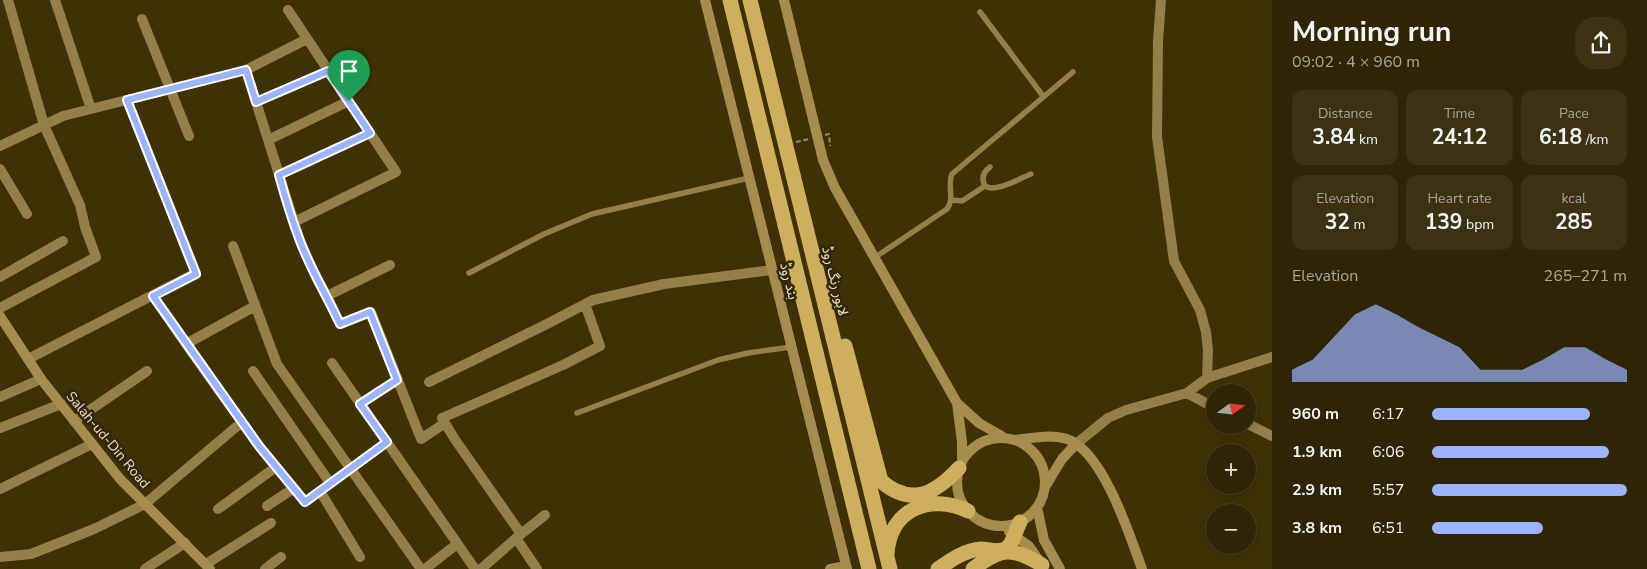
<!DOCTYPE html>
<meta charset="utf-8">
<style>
body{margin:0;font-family:"Nunito Sans","Noto Sans Arabic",sans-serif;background:#3b3113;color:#f1f3f6;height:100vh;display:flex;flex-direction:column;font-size:19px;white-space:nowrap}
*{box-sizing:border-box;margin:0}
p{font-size:16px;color:#a7a59a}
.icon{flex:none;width:28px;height:28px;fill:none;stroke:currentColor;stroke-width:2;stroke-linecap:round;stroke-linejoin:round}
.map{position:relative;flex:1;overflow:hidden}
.drawer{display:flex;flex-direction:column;background:#2f2504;width:375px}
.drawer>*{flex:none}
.needle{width:32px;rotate:75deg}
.controls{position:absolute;left:1206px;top:384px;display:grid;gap:10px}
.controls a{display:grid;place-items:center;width:50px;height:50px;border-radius:50%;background:#2f2504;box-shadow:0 2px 12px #0003,0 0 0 1px #4a4226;font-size:25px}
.pin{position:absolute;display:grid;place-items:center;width:42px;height:42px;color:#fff;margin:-51px -21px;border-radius:50% 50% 50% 0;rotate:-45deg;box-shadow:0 0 5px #0007}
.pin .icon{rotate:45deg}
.round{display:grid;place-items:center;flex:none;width:52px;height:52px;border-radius:20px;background:#3b3113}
.head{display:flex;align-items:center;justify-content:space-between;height:85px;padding:0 20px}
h1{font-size:28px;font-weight:700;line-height:38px}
.metrics{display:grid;grid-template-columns:repeat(3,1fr);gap:8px;height:85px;padding:5px 20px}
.metrics div{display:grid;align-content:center;border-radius:12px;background:#3b3113;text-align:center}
.metrics b{font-size:21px;font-weight:700}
.metrics small{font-size:14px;font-weight:400}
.metrics p{font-size:14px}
.chart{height:140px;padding:10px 20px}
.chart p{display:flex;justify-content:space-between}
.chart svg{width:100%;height:90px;margin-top:5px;fill:#9bb4fd;opacity:.7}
ul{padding:0 20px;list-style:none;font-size:16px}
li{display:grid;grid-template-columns:80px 60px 1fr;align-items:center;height:38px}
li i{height:12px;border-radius:6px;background:#9bb4fd}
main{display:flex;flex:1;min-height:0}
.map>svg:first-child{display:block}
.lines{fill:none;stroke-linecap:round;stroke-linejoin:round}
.path{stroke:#968a66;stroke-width:2;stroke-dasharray:5 2.5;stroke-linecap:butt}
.lane{stroke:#947f49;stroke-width:5.5}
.street{stroke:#947f49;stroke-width:10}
.secondary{stroke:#a58d4f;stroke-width:10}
.highway{stroke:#ceaf5d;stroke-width:15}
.route-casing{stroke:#fff;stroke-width:10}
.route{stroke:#9bb4fd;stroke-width:6}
.labels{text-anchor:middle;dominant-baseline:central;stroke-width:5;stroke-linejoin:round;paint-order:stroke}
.street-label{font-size:14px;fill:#ebe0c4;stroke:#32270b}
</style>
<main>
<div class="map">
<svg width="1272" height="569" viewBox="0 0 1272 569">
<rect width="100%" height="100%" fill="#3f3105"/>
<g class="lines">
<path class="path" d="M825,135l4,-1 1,12
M796,142l13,-3"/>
<path class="lane" d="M980,12l63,84
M985,186c-4,-8 -2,-14 5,-19
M951,200l11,1 23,-15c10,7 34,-7 46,-12
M874,258l73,-49c8,-10 0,-24 5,-35l121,-102
M469,273l75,-39 48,-20 157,-36
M577,413l141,-53 30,-7 43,-6"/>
<path class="street" d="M55,0l36,109
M1161,0l-3,41 -1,96 17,124 26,49 6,22 2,19 -1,27
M288,10l108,162 -102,50
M142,19l47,117
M246,70l54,171 16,36 11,19 13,28 31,-12 50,127 24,-16
M256,102l72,-31
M268,140l81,-39
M0,146l63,-30 183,-46 61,-31
M0,169l27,45
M279,175l91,-42
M233,246l44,118 144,205
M0,277l63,-36
M153,296l33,48
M327,296l63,-31
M255,306l-69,38 73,102 46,56 82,-60
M0,308l96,-51 -11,-30 -5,-22 -36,-80 -36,-125
M28,359l168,-86 -69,-173
M332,363l143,206
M253,371l77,112
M429,382l116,-57 48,-25 71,-16 108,-14
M1187,393l28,15
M0,397l41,-18
M360,404l37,-24
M74,421l73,-50
M1248,424l24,12
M0,428l61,-24
M1076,444l32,-26 18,-8 61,-17 20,-15 65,-21
M0,489l92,-45
M320,491l40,66
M267,506l27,-18
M218,509l58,-42
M545,515l-24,19 -67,-96 -12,-20 121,-53 37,-19 -15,-42
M516,538l21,31
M0,557l31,-3 63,-25 51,-25 97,-82
M206,564l65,-41
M145,569l40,-26
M265,569l16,-12
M425,569l32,-25
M481,569l40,-35"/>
<path class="secondary" d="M705,0l142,569
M784,0l39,160 12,28 122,215 22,20 26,15
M0,316l41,63 79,100 90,90
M957,403l5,39v20
M957 482a44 44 0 1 1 88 0a44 44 0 1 1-88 0Z
M1014,440c17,-2 36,-6 53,-1 36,12 63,97 75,130
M1045,487l17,-28 14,-15
M1037,507l7,33 16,29
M1009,532l20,14 11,16
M830,569l16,-3"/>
<path class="highway" d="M730,0l139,569
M750,0l140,569
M845,346l36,135c30,26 54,13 78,-13
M887,554c3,-45 43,-61 81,-43
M938,569c13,-9 27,-19 43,-20 9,0 21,5 27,-2 6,-6 8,-18 12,-25
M973,569c27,-21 39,-23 69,-4"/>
</g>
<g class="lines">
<g class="route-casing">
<path id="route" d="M246,70l10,32 72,-31 42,62 -91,42c6,22 13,45 21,66 11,29 27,55 40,83l30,-12 27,68 -37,24 27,38 -82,60 -46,-56 -106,-150 43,-22 -69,-174z"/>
</g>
<use href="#route" class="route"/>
</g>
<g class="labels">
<g class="street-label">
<text transform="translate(789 281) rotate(76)">بند روڈ</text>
<text transform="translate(835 281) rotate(76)">لاہور رنگ روڈ</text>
<text transform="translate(108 440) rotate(50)">Salah-ud-Din Road</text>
</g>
</g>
</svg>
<div class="controls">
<a><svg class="needle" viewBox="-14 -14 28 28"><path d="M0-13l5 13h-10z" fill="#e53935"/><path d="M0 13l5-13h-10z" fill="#a7a59a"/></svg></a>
<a>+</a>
<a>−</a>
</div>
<div class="pin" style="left:349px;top:101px;background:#1e9e55"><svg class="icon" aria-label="arrive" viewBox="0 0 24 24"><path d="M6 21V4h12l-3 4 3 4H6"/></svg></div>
</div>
<section class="drawer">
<div class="head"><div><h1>Morning run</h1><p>09:02 · 4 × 960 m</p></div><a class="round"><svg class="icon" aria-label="share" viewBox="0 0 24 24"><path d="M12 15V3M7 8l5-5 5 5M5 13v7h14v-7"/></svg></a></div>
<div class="metrics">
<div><p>Distance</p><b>3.84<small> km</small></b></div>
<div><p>Time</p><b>24:12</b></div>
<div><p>Pace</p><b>6:18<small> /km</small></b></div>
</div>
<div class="metrics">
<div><p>Elevation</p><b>32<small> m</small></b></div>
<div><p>Heart rate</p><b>139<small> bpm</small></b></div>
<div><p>kcal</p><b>285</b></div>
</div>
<div class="chart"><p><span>Elevation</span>265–271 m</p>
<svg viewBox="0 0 160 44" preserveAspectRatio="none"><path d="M0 44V38L10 33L20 22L30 11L40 6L50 11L60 17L70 22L80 27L90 38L100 38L110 38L120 33L130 27L140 27L150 33L160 38V44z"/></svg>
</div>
<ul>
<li><b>960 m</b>6:17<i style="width:81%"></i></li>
<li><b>1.9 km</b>6:06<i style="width:91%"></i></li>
<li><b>2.9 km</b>5:57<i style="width:100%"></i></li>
<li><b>3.8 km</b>6:51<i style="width:57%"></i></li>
</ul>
</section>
</main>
